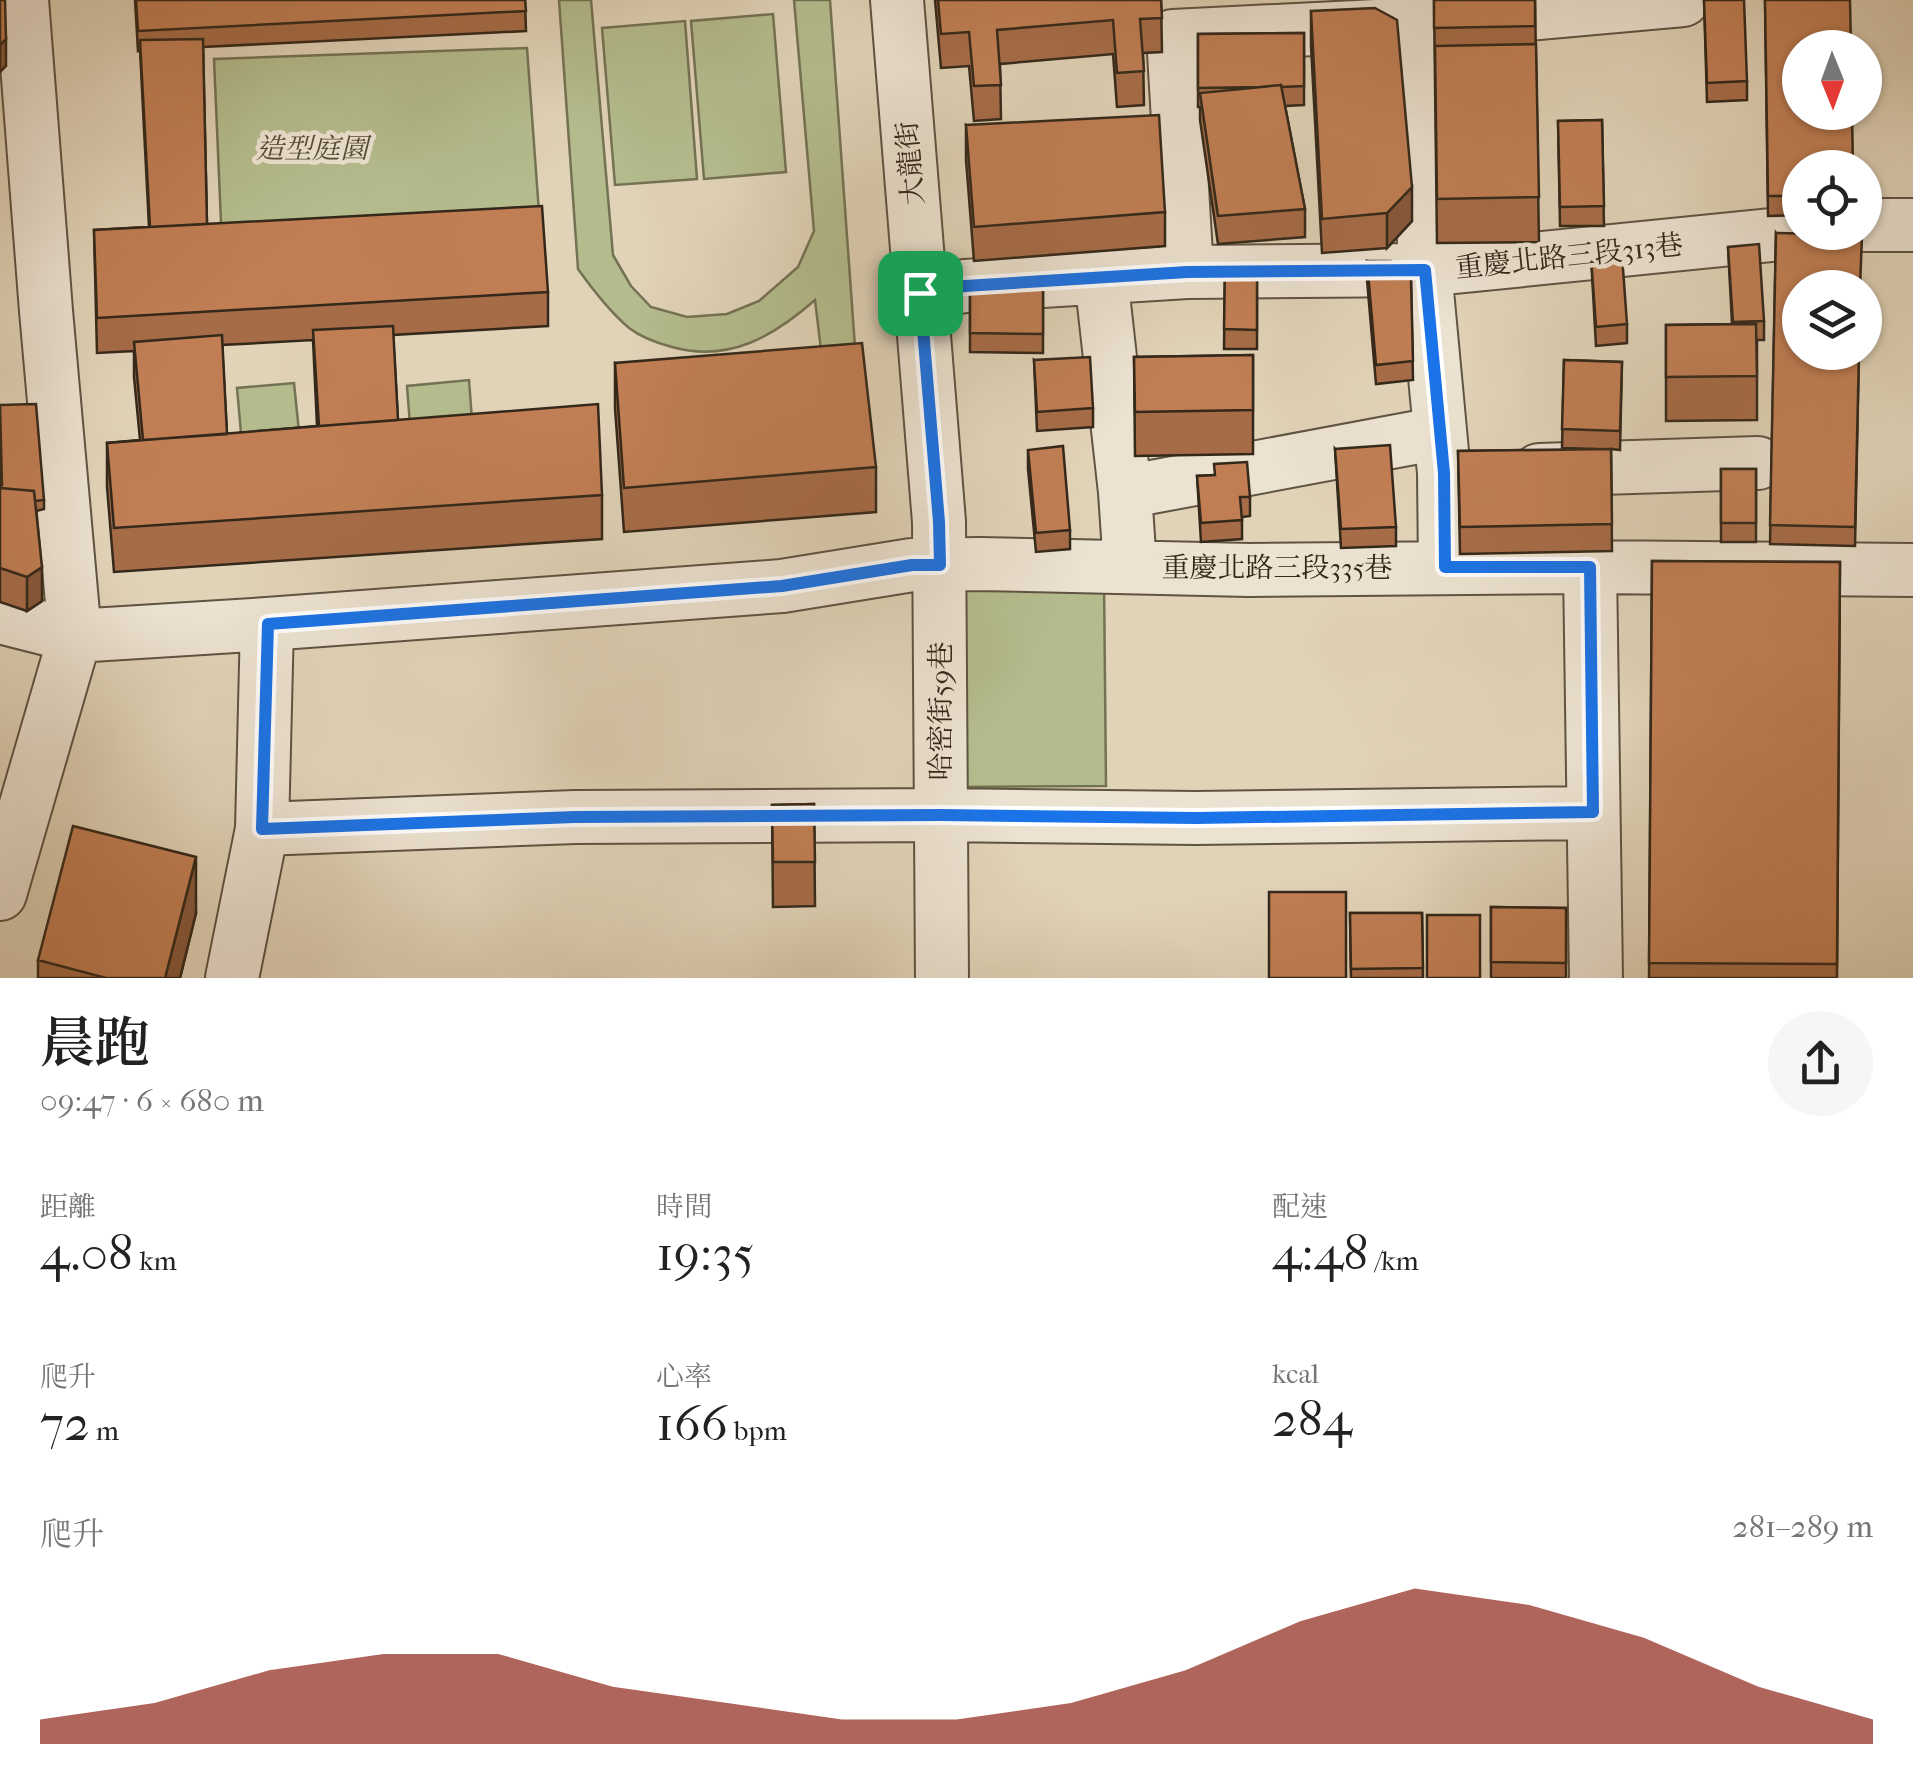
<!DOCTYPE html>
<html lang="zh-TW">
<meta charset="utf-8">
<style>
body{margin:0;font-family:"IM FELL French Canon","Noto Serif TC",serif;background:#f6f6f6;color:#222;height:100vh;display:flex;flex-direction:column;font-size:38px;white-space:nowrap}
*{box-sizing:border-box;margin:0}
p{font-size:32px;color:#767676}
.icon{flex:none;width:55px;height:55px;fill:none;stroke:currentColor;stroke-width:2;stroke-linecap:round;stroke-linejoin:round}
.map{position:relative;height:978px;overflow:hidden}
.details{display:flex;flex-direction:column;background:#fff;flex:1}
.details>*{flex:none}
.needle{width:65px;rotate:179deg}
.controls{position:absolute;left:1782px;top:30px;display:grid;gap:20px}
.controls a{display:grid;place-items:center;width:100px;height:100px;border-radius:50%;background:#fff;box-shadow:0 2px 8px #0004;font-size:50px}
.pin{position:absolute;display:grid;place-items:center;width:85px;height:85px;color:#fff;margin:-42px;border-radius:20px;box-shadow:0 5px 15px #0006}
.round{display:grid;place-items:center;flex:none;width:105px;height:105px;border-radius:52px;background:#f6f6f6}
.summary{display:flex;align-items:center;justify-content:space-between;height:170px;padding:0 40px}
h1{font-size:55px;font-weight:600;line-height:75px}
.metrics{display:grid;grid-template-columns:repeat(3,1fr);gap:15px;height:170px;padding:10px 40px}
.metrics div{display:grid;align-content:center}
.metrics b{font-size:50px;font-weight:600}
.metrics small{font-size:28px;font-weight:400}
.metrics p{font-size:28px}
.chart{height:280px;padding:20px 40px}
.chart p{display:flex;justify-content:space-between}
.chart svg{width:100%;height:180px;margin-top:10px;fill:#8f2418;opacity:.7}
.map>svg:first-child{display:block}
.green{fill:#b4bc8d;stroke:#747254;stroke-width:2.5}
.lines{fill:none;stroke-linecap:round;stroke-linejoin:round}
.minor-casing{stroke:#5f5342;stroke-width:56}
.minor{stroke:#ece2d1;stroke-width:52}
.wall{fill:#a66c48;stroke:#34281a;stroke-width:2.5;fill-rule:evenodd}
.shaded-wall{fill:#87583b;stroke:#34281a;stroke-width:2.5}
.building{fill:#c17e54;stroke:#34281a;stroke-width:2.5}
.route-casing{stroke:#fff;stroke-width:20}
.route{stroke:#1a73e8;stroke-width:12}
.labels{text-anchor:middle;dominant-baseline:central;stroke-width:9;stroke-linejoin:round;paint-order:stroke}
.park-label{font-size:28px;font-style:italic;fill:#544d37;stroke:#ece2d1}
.street-label{font-size:28px;fill:#34281a;stroke:#ece2d1}
</style>
<div class="map">
<svg width="1913" height="978" viewBox="0 0 1913 978">
<rect width="100%" height="100%" fill="#e1d3b8"/>
<filter id="stains"><feTurbulence type="fractalNoise" baseFrequency=".002" numOctaves="4"/><feColorMatrix values="0 0 0 0 .2 0 0 0 0 .09 0 0 0 0 .02 0 0 0 .5 -.17"/></filter>
<radialGradient id="worn" r=".72"><stop offset=".6" stop-color="#630" stop-opacity="0"/><stop offset="1" stop-color="#630" stop-opacity=".3"/></radialGradient>
<path class="green" d="M559,0h32l22,255 18,31 20,21 36,10 40,-3 32,-13 39,-34 16,-36 -20,-231h36l25,347 -34,3 -6,-50c-41,36 -86,63 -143,47 -15,-4 -30,-9 -43,-19 -20,-17 -36,-38 -51,-59z
M773,14l13,158 -82,7 -13,-158z
M685,21l12,158 -82,6 -13,-157z
M527,48l13,178 -318,20 -8,-187z
M469,380l5,66 -62,5 -5,-65z
M294,383l8,78 -58,6 -7,-79z
M1104,579l2,207 -150,1 -1,-207z"/>
<g class="lines">
<g class="minor-casing">
<path id="minor" d="M897,0l42,522 3,456
M1415,0l10,270 19,203 1,94
M1865,225h48
M1187,272l-14,-236 244,-12 266,-24
M1101,277l24,215
M920,293l45,-7 222,-14 238,-2 375,-38
M1539,470l219,-7
M1130,567l-5,-75 315,-59
M1590,567l6,411
M0,617l75,19 192,-12 515,-38 130,-21 67,-1 270,6 341,-3 323,3
M262,829l313,-12 365,-2 256,3 397,-5
M0,894l75,-258 -29,-325 -24,-311
M232,978l30,-149 5,-205"/>
</g>
<use href="#minor" class="minor"/>
</g>
<path class="wall" d="M135,0h390l1,31 -323,16 4,177 341,68v34l-155,9 5,85 204,75v44l-488,33 -7,-85v-44l33,-3 -6,-63v-26l-37,2 -3,-123 55,-3 -9,-177 -2,1zM313,340l4,86 -90,8 -5,-89z
M935,0h226l1,52 -19,1 1,52 -27,2 -4,-53 -113,10 1,55 -27,2 -5,-55 -28,2z
M1434,0h101l4,242 -102,1z
M1704,0l43,81v19l-40,2z
M1765,0l35,168v47l-32,1z
M1311,11l101,210 -25,27 -65,5 -11,-207z
M1304,33v72l-19,1 20,103v28l-87,7 -18,-124v-13h-2v-73z
M1602,120l2,106h-44l-2,-105z
M966,125l199,87v34l-191,15 -8,-101z
M1776,233l83,119 -4,194 -85,-2z
M1728,247l36,74v19h-7v80l-91,1v-96l66,-1z
M1591,257l36,67v19l-31,3z
M1367,261l44,19 2,100 -37,4 -9,-104z
M1225,267h32v82h-33z
M970,288l73,1v64l-73,-1z
M1253,355v99l-118,2 -1,-99z
M1034,360l59,48v19l-56,4z
M1564,360l58,2 -2,88 -9,-1 1,102 -152,3 -2,-103 140,-2 -36,-1z
M615,363l261,104v45l-252,20 -9,-124z
M0,405l44,95v9l-8,2 6,90 -15,10 -27,-9z
M1335,449l61,78v19l-55,2z
M1028,450l42,80v19l-34,3 -8,-83z
M1721,469h35v73h-35z
M1214,475l36,22v19l-8,1v22l-41,3 -4,-66z
M1652,561l188,1 -3,416h-188z
M814,804l1,102 -42,1 -1,-102z
M1491,907l75,1v70h-75z
M196,913l-16,65h-142v-18z
M1350,913h72l1,65h-72z"/>
<path class="shaded-wall" d="M6,39v27l-6,6v-27z
M1412,187v34l-25,27v-35z
M42,567v34l-15,10v-34z
M196,857v56l-16,65h-15z"/>
<path class="building" d="M0,0h5l1,39 -6,6z
M136,0h389l1,11 -388,20z
M938,0h223l1,18 -22,1 4,52 -27,2 -4,-53 -116,10 4,55 -27,1 -5,-54 -28,2z
M1434,0h101v26l-101,2z
M1704,0h40l3,81 -40,2z
M1765,0h85l1,48h-51v64h52l1,56h-53v28h-32z
M1375,8l22,12 15,167 -25,26 -65,6 -11,-208z
M1304,33v53l-22,1 -1,-2 -21,2 -62,1v-54z
M203,39l4,185 -57,3 -10,-187z
M1536,44l3,153 -102,2 -2,-153z
M1281,85l24,124 -87,7 -18,-123z
M1159,115l6,97 -191,15 -8,-102z
M1602,120l2,86 -44,1 -2,-86z
M542,206l6,86 -451,26 -3,-88z
M1776,233l86,2 -2,53h-60v64h59l-4,175 -85,-2z
M1759,244l5,77 -31,1 -5,-75z
M1622,255l5,69 -31,3 -5,-70z
M1367,261h24l20,19 2,81 -37,4z
M1225,267h32v63l-33,-1z
M970,288l73,1v45l-73,-1z
M1756,324l1,52 -91,1v-52z
M393,326l5,94 -79,6 -6,-96z
M222,335l5,99 -84,6 -9,-98z
M862,343l14,124 -252,21 -9,-125z
M1253,355v55l-118,2 -1,-55z
M1090,357l3,51 -56,4 -3,-52z
M1564,360l58,2 -2,69 -58,-2z
M36,404l8,96 -9,1 -1,-10 -34,-3 2,-3 -2,-80z
M598,404l4,91 -488,33 -7,-85z
M1390,445l6,82 -55,2 -6,-80z
M1063,446l7,84 -34,3 -8,-83z
M1611,449l1,75 -152,3 -2,-76z
M1247,462l3,35h-10l2,23 -41,3 -4,-47 18,-1 -1,-11z
M1721,469h35v54h-35z
M0,488l34,3 8,76 -15,10 -27,-9z
M1652,561l188,1 -3,402 -188,-1z
M814,804l1,58h-42l-1,-57z
M73,826l123,31 -31,121h-59l-68,-18z
M1269,892h77v86h-77z
M1491,907l75,1v55l-75,-1z
M1350,913h72l1,55 -72,1z
M1427,915h53v63h-53z"/>
<g class="lines">
<g class="route-casing">
<path id="route" d="M1425,270l19,203 1,94h145l3,245 -397,6 -256,-3 -365,2 -313,12 6,-205 514,-38 130,-21h28l-1,-43 -19,-229 45,-7 222,-14z"/>
</g>
<use href="#route" class="route"/>
</g>
<g class="labels">
<g class="park-label">
<text x="312" y="148">造型庭園</text>
</g>
<g class="street-label">
<text transform="translate(910 163) rotate(-95)">大龍街</text>
<text transform="translate(1569 256) rotate(-6)">重慶北路三段313巷</text>
<text x="1277" y="567">重慶北路三段335巷</text>
<text transform="translate(940 711) rotate(-90)">哈密街59巷</text>
</g>
</g>
<rect width="100%" height="100%" filter="url(#stains)"/>
<rect width="100%" height="100%" fill="url(#worn)"/>
</svg>
<div class="controls">
<a><svg class="needle" viewBox="-14 -14 28 28"><path d="M0-13l5 13h-10z" fill="#e53935"/><path d="M0 13l5-13h-10z" fill="#767676"/></svg></a>
<a><svg class="icon" aria-label="locate" viewBox="0 0 24 24"><circle cx="12" cy="12" r="6"/><path d="M12 2v4M12 18v4M2 12h4M18 12h4"/></svg></a>
<a><svg class="icon" aria-label="layers" viewBox="0 0 24 24"><path d="M12 4l9 5-9 5-9-5zM3 14l9 5 9-5"/></svg></a>
</div>
<div class="pin" style="left:920px;top:293px;background:#1e9e55"><svg class="icon" aria-label="arrive" viewBox="0 0 24 24"><path d="M6 21V4h12l-3 4 3 4H6"/></svg></div>
</div>
<section class="details">
<div class="summary"><div><h1>晨跑</h1><p>09:47 · 6 × 680 m</p></div><a class="round"><svg class="icon" aria-label="share" viewBox="0 0 24 24"><path d="M12 15V3M7 8l5-5 5 5M5 13v7h14v-7"/></svg></a></div>
<div class="metrics">
<div><p>距離</p><b>4.08<small> km</small></b></div>
<div><p>時間</p><b>19:35</b></div>
<div><p>配速</p><b>4:48<small> /km</small></b></div>
</div>
<div class="metrics">
<div><p>爬升</p><b>72<small> m</small></b></div>
<div><p>心率</p><b>166<small> bpm</small></b></div>
<div><p>kcal</p><b>284</b></div>
</div>
<div class="chart"><p><span>爬升</span>281–289 m</p>
<svg viewBox="0 0 160 44" preserveAspectRatio="none"><path d="M0 44V38L10 34L20 26L30 22L40 22L50 30L60 34L70 38L80 38L90 34L100 26L110 14L120 6L130 10L140 18L150 30L160 38V44z"/></svg>
</div>
</section>
